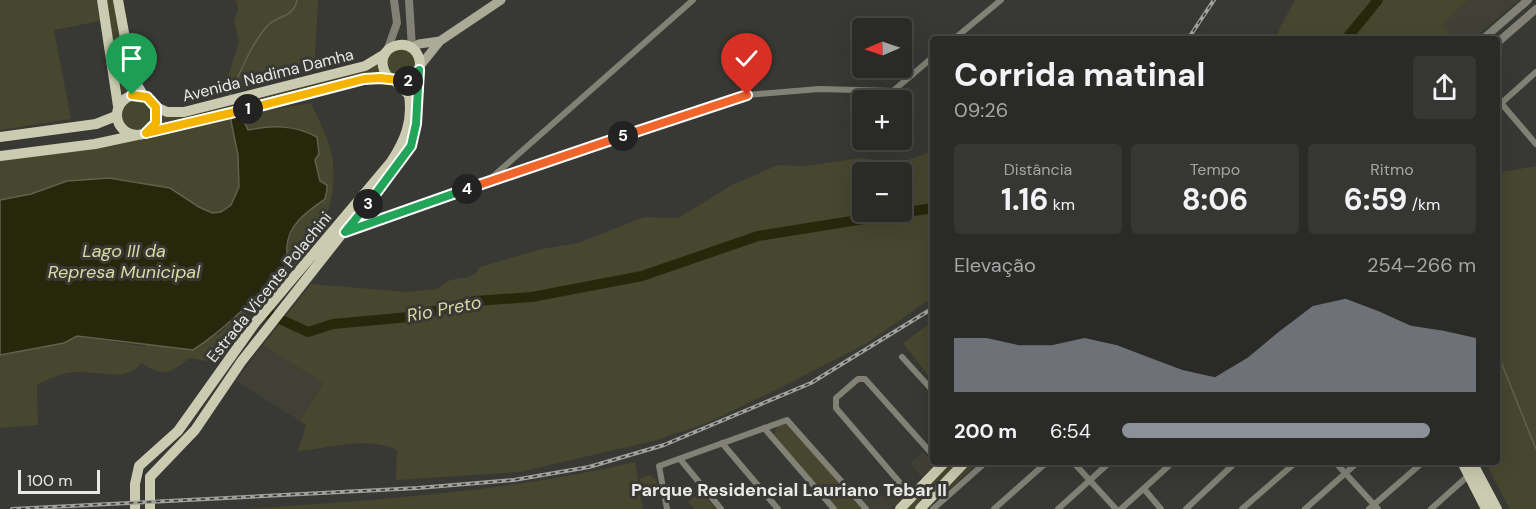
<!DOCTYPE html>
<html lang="pt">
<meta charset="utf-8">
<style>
body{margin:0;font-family:"DM Sans",sans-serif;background:#363633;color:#f1f3f6;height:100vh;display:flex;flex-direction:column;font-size:22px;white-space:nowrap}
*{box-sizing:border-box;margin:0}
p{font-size:20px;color:#a5a7a7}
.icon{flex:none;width:33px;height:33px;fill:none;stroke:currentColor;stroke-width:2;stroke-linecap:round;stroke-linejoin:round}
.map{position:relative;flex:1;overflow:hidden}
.side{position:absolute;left:930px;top:36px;width:570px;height:429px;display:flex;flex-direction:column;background:#2a2a27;border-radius:6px;box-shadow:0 6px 24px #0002,0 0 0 2px #464644}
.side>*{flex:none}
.needle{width:39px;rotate:268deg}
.tools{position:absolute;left:852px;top:18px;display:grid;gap:12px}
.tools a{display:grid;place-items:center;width:60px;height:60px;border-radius:6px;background:#2a2a27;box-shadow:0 6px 24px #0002,0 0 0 2px #464644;font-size:30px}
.scale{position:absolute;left:18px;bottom:15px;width:82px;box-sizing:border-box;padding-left:6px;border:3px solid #e8e9e6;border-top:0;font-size:16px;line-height:21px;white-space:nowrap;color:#e8e9e6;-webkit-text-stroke:4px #383834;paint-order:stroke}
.pin{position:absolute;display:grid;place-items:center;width:51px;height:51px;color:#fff;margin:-62px -26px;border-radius:50% 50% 50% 0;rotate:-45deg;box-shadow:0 0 6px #0007}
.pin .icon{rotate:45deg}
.km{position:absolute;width:30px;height:30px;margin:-15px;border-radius:50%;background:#222;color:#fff;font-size:16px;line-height:30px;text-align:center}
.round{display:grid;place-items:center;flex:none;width:63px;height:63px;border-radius:6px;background:#363633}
.overview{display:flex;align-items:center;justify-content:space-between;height:102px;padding:0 24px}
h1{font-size:33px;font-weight:700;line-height:45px}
.metrics{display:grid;grid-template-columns:repeat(3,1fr);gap:9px;height:102px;padding:6px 24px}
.metrics div{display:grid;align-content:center;border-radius:6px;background:#363633;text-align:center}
.metrics b{font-size:30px;font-weight:700}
.metrics small{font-size:16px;font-weight:400}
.metrics p{font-size:16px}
.chart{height:168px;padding:12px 24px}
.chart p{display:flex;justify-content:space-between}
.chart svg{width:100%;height:108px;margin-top:6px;fill:#8c9099;opacity:.7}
ul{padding:0 24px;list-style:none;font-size:20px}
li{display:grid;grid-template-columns:96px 72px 1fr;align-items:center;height:45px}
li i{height:15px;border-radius:8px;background:#8c9099}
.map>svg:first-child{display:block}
.built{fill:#404036}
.green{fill:#47472f;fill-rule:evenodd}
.water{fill:#27270c;stroke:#61614d;stroke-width:1.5}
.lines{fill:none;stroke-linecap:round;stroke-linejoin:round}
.stream{stroke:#61614d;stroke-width:1.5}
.river{stroke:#27270c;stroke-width:10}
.minor{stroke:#818275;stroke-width:6}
.tertiary{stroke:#818275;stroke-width:8}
.secondary{stroke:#aaab96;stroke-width:9}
.primary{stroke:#cacbb0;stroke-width:10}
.rail-casing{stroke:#a1a19e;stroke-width:4}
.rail{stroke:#383834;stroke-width:1.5;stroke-dasharray:4.5;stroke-linecap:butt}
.split-1-casing{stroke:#fff;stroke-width:12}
.split-2-casing{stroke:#fff;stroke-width:12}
.split-3-casing{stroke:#fff;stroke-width:12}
.split-4-casing{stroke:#fff;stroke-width:12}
.split-5-casing{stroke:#fff;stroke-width:12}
.split-6-casing{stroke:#fff;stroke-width:12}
.split-1{stroke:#f5b400;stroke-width:8}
.split-2{stroke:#f5b400;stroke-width:8}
.split-3{stroke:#22a559;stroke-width:8}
.split-4{stroke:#22a559;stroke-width:8}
.split-5{stroke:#f0652b;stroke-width:8}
.split-6{stroke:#f0652b;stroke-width:8}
.labels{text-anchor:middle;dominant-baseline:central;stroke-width:6;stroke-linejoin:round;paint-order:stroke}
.street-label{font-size:16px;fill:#e8e9e6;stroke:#383834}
.water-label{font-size:18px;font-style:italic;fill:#dadaa3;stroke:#383834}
.neighbourhood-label{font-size:18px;font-weight:bold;fill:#e8e9e6;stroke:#383834}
</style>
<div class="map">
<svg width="1536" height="509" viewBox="0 0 1536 509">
<rect width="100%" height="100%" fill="#383834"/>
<path class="built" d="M1468,0h51l-46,39h-32l7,-7 -6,-7z
M263,345l60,38 -23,38 -64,-40z
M923,451l12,15 -11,14 -14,-17z
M876,488l11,12 12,-10 3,9 -11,10h-21l-8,-9z"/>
<path class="green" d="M0,0h96l4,21 -46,9 17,89 -71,11z
M105,0h9l18,89 -10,4z
M236,0h82l-3,57 -5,9 -87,26 16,-50 -5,-21 4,-11z
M1295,0h173l-26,25 7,7 -8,7h-167z
M387 63a14 14 0 1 1 28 0a14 14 0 1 1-28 0Z
M379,62l2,10 -222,55 4,-14 16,4z
M122 115a16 16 0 1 1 32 0a16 16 0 1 1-32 0Z
M311,103c8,18 21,41 22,61 6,64 -37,96 -73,142l-6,-7 34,-38c-3,-31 13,-45 37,-62l-10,-39 4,-6 -2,-17c-23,-12 -44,-12 -69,-7l-7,-15z
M232,117l6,38 1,32 -8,18 -10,7 -9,1 -24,-12 -79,-23 -42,3 -36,13 -31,6v-42l129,-17z
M933,151v146l-66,46 -83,43 -77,37 -54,18 -133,31 -124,8 1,-30c-31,-14 -66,-2 -99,1l8,-26 -6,-4 23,-38 -60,-38 48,-61 96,8 30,-3 13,-9 19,-3 9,-5 -1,-4 64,-19 37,-6 66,-26 34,1 54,-33 46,-20 27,1 56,-8 38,5zM862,172h40v40h-40z
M1536,166v343h-26l-25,-47h12v-289z
M242,311l9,6 -38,45 -24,-4c-19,16 -26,19 -47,5 -18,20 -40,8 -64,9 -15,0 -27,6 -41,13l1,40 -38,3v-73l64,-12 13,-7 64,10 78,-12z
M933,321v61l-30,-39z
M786,424l4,1 71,84h-25l-62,-73 3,-10z
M635,462l8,47h-398c131,-9 262,-17 390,-47z
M949,462h10l-45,47h-10z
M973,462h7l-52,45z
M650,475l6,4 3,15 -16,3 -3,-19z
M701,491l15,18h-22l-6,-7z"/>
<path class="water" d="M241,115l7,15c25,-5 46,-5 69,7l2,17 -4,6 5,21 7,4v5l-2,9c-17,12 -37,25 -38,48 -1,8 2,12 -1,19 -30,31 -58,61 -93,84l-116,-14 -13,7 -64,12v-155l31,-6 36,-13 42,-3 61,10 29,19 13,6 9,-1 10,-7 8,-18 -1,-32 -7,-34 1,-4z"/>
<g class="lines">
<path class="stream" d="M230,95c11,-24 20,-49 37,-69 10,-11 26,-7 30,-26
M1497,352l39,97"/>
<path class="river" d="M1346,39l32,-39
M236,299l72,33 25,-8 76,-7 66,-16 57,-4 110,-21 116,-40 175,-28"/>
<path class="minor" d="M954,39l47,-39
M1501,103l35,41
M1497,107l39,-35
M489,180l204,-180
M345,232l171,-61 231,-76 72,-6 74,2 40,-34
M902,357l31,34
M764,428l70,81
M722,443l56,66
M680,459l41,50
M1073,462l43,47
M1335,462l43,47
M1144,489l17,20
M912,497l-76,-89v-10l22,-19h7l68,76
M667,509l-8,-43 128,-46 79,89
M933,509l53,-47
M994,509l53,-47
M1058,509l52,-47
M1121,509l52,-47
M1186,509l50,-47
M1242,509l54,-47
M1305,509l53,-47
M1369,509l54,-47
M1431,509l38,-34"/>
<path class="tertiary" d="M409,0l3,48
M1483,39l45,-39
M1497,43l39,-34
M387,51l10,-28 -3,-23"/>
<path class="secondary" d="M412,48l7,-4 21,-3
M420,66l20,-25 61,-41"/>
<path class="primary" d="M102,0l16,106
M118,0l14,76 11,19
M117 115a20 20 0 1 1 40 0a20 20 0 1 1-40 0Z
M156,107l11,5h17l181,-46 20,-12
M146,133l209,-52 25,-4 11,2
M0,137l96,-13 20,-8
M0,156l95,-12 42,-9
M1462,462l24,47
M1472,462l25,47
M135,509v-25l4,-18 39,-35 77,-108 136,-161c14,-22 22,-40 18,-67l-13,-13
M150,509v-32l45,-47 46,-68 170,-216 5,-22 4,-58c0,-33 -46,-24 -36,4 4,11 13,12 24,12l11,-12
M900,509l45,-47
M920,509l45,-47"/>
<g class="rail-casing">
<path id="rail" d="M1188,39l26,-39
M12,509l406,-21 96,-8 75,-13 75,-22 147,-62 122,-75"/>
</g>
<use href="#rail" class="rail"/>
</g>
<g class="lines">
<g class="split-1-casing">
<path id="split-1" d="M132,95l15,2 9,10v16l-10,10 102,-24"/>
</g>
<g class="split-2-casing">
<path id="split-2" d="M248,109l116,-30 16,-1 28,3"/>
</g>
<g class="split-3-casing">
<path id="split-3" d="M368,204l43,-58 5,-22 3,-54 -11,11"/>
</g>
<g class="split-4-casing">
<path id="split-4" d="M368,204l-23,28 122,-43"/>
</g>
<g class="split-5-casing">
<path id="split-5" d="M467,189l156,-53"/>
</g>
<g class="split-6-casing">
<path id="split-6" d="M623,136l124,-41"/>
</g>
<use href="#split-1" class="split-1"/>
<use href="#split-2" class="split-2"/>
<use href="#split-3" class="split-3"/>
<use href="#split-4" class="split-4"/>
<use href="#split-5" class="split-5"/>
<use href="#split-6" class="split-6"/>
</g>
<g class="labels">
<g class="street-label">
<text transform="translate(268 75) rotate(-14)">Avenida Nadima Damha</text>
<text transform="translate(269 287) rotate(-51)">Estrada Vicente Polachini</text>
</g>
<g class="water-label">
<text x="124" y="251">Lago III da<tspan x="124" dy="21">Represa Municipal</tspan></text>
<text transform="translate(444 309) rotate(-11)">Rio Preto</text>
</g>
<g class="neighbourhood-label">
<text x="789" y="490">Parque Residencial Lauriano Tebar II</text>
</g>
</g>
</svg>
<div class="tools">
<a><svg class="needle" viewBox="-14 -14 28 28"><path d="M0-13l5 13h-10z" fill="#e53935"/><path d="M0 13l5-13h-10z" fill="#a5a7a7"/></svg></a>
<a>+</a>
<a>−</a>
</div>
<div class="scale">100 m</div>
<div class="pin" style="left:132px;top:95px;background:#1e9e55"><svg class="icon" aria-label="arrive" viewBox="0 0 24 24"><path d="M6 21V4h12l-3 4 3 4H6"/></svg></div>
<div class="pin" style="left:747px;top:95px;background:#d93025"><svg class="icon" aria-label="check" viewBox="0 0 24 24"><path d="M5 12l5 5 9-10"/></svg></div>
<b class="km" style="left:248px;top:109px">1</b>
<b class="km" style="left:408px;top:81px">2</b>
<b class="km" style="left:368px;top:204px">3</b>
<b class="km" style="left:467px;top:189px">4</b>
<b class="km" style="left:623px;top:136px">5</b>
<section class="side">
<div class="overview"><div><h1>Corrida matinal</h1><p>09:26</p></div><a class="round"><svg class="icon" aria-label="share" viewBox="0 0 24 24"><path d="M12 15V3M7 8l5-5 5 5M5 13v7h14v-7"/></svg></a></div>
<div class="metrics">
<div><p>Distância</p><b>1.16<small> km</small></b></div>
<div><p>Tempo</p><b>8:06</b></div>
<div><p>Ritmo</p><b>6:59<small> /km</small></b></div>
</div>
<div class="chart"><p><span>Elevação</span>254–266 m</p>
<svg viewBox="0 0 160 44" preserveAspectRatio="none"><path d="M0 44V22L10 22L20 25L30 25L40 22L50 25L60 30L70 35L80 38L90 30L100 19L110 9L120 6L130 11L140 17L150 19L160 22V44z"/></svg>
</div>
<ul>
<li><b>200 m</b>6:54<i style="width:87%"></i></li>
</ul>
</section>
</div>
